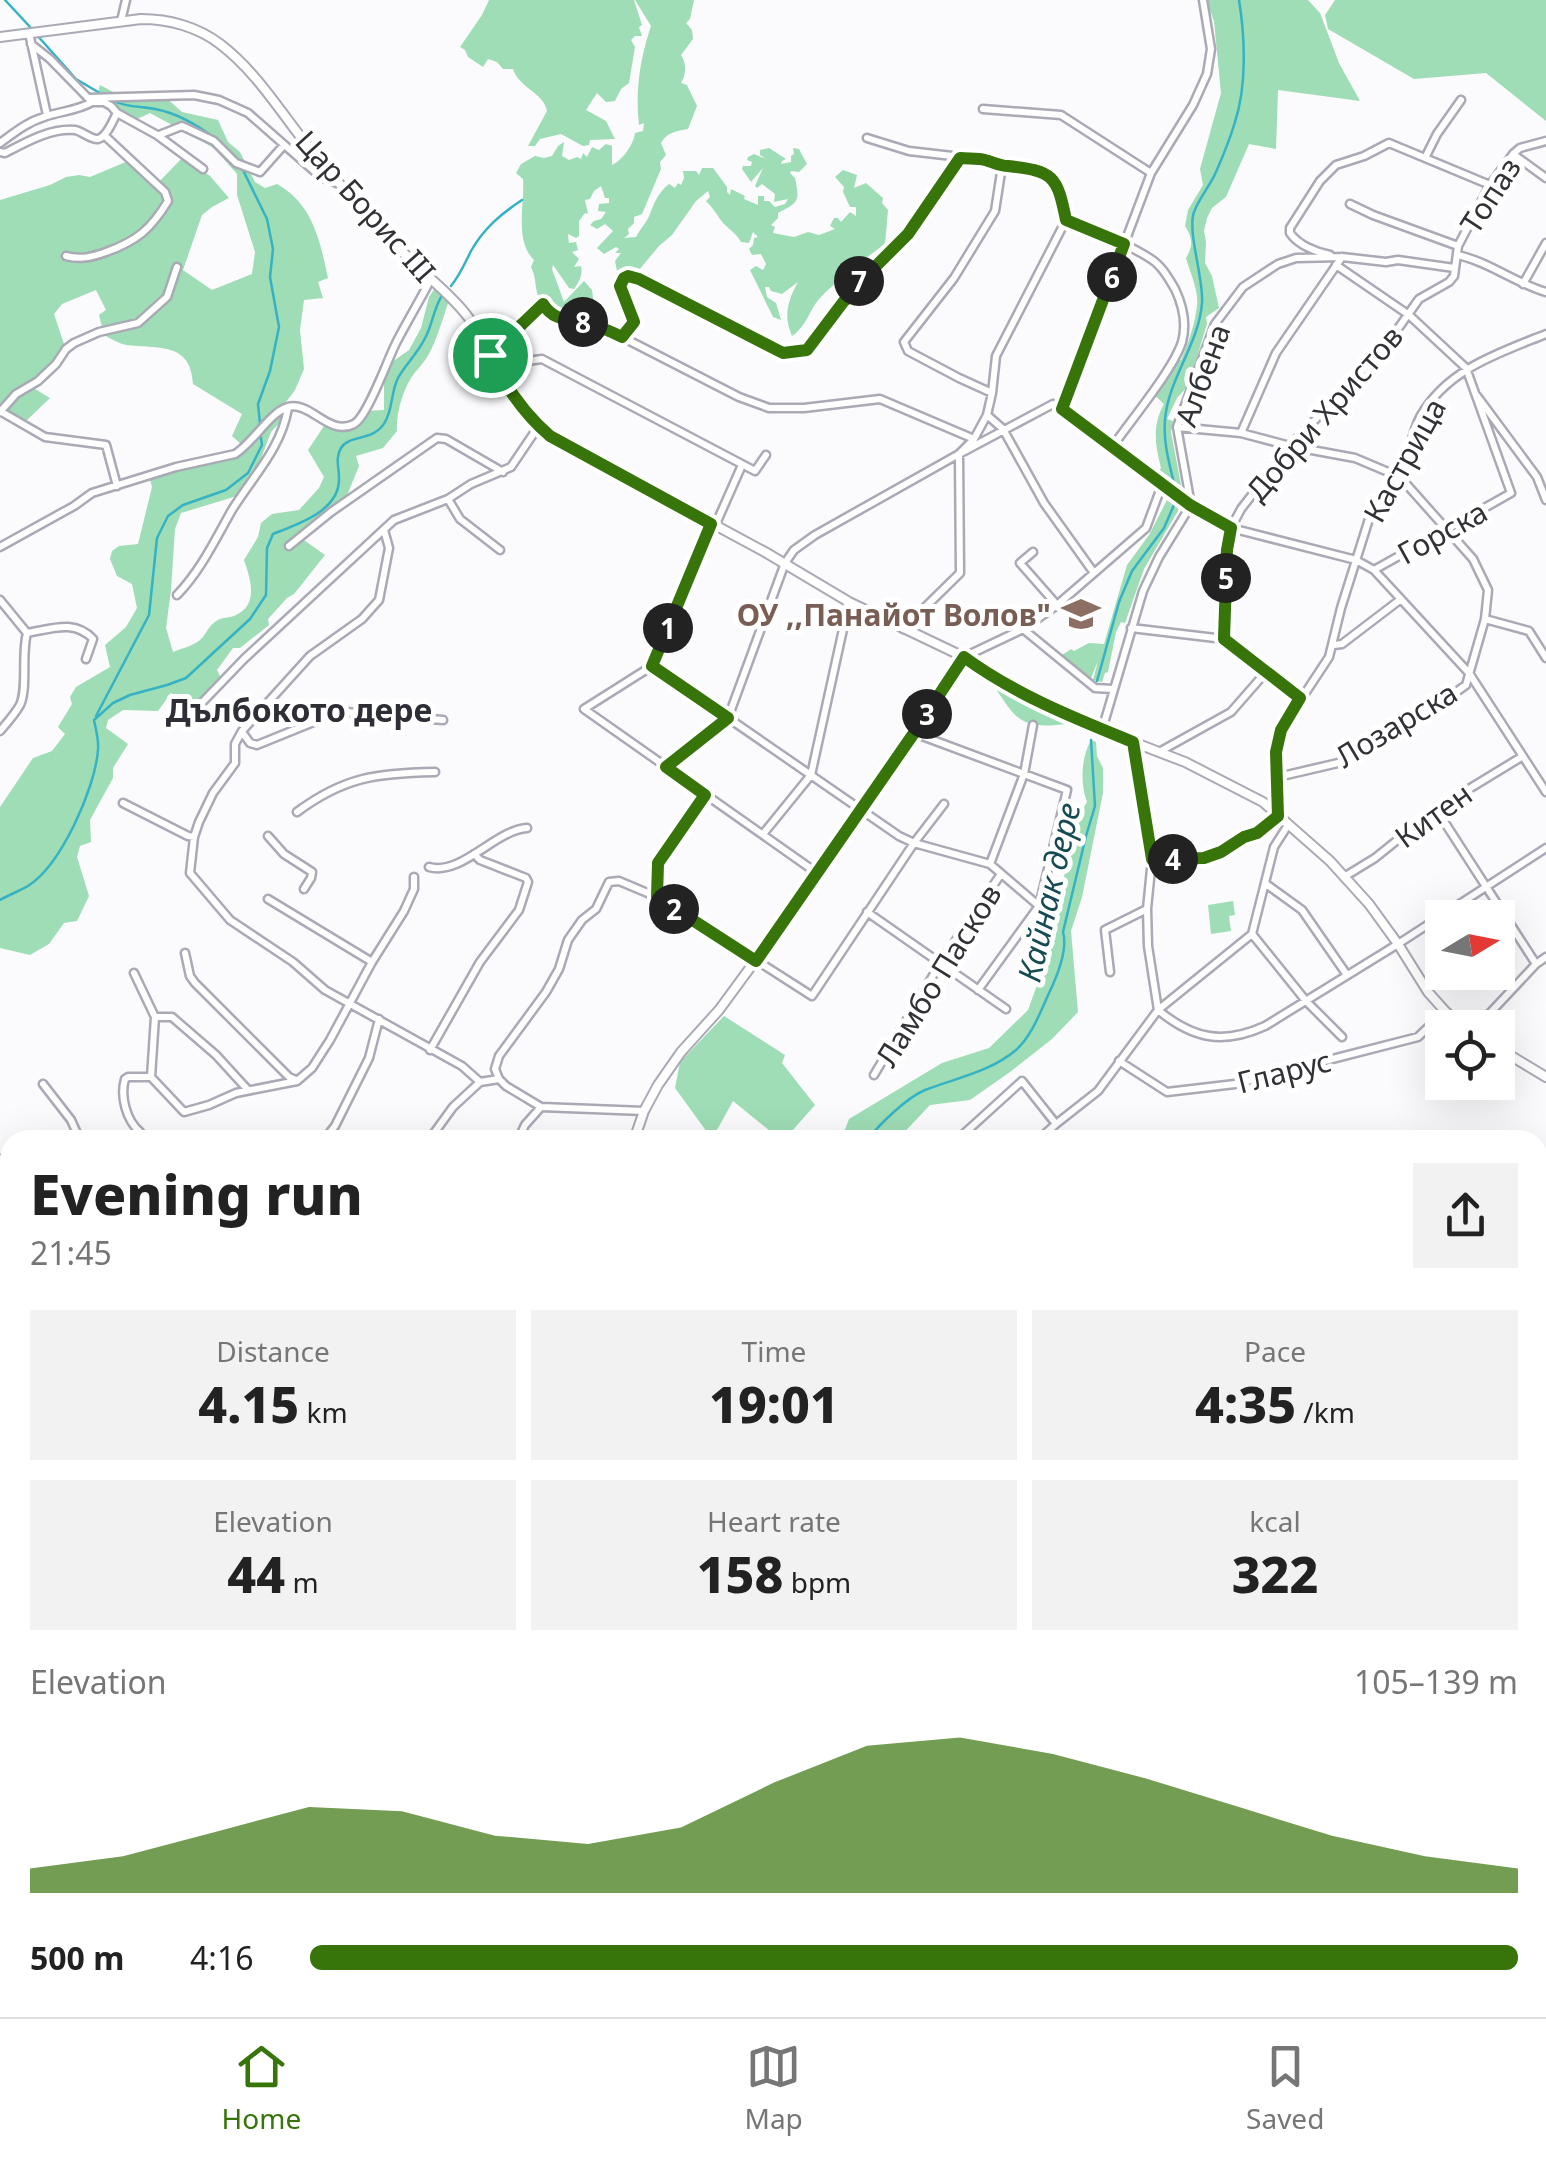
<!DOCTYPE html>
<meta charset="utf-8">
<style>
body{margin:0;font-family:"Noto Sans",sans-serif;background:#f2f2f2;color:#222;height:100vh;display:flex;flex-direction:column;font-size:38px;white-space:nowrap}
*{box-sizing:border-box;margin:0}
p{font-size:32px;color:#767676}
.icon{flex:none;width:55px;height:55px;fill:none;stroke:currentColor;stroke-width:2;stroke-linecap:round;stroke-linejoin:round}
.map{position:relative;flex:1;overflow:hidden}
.sheet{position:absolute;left:0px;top:1130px;width:1548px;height:888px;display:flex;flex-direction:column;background:#fff;border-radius:30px 30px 0 0;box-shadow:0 10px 40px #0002}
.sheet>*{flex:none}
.needle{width:65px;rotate:80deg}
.fabs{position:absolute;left:1425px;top:900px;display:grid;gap:20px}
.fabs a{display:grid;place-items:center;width:90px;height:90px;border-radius:0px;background:#fff;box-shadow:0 10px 40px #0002;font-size:50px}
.pin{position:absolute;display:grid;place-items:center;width:85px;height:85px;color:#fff;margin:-42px;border:5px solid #fff;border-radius:50%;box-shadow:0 2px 10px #0007}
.km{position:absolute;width:50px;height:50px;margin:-25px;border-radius:50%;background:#222;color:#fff;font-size:28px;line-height:50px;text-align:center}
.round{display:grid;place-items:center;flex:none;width:105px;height:105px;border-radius:0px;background:#f2f2f2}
.summary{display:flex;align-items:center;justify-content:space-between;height:170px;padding:0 30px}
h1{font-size:55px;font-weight:800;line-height:75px}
.metrics{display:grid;grid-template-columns:repeat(3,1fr);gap:15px;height:170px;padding:10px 30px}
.metrics div{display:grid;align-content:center;border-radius:0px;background:#f2f2f2;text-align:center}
.metrics b{font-size:50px;font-weight:800}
.metrics small{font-size:28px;font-weight:400}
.metrics p{font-size:28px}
.chart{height:280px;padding:20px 30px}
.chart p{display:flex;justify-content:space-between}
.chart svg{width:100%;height:180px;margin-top:10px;fill:#37740a;opacity:.7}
ul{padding:0 30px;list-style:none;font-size:32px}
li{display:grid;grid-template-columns:160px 120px 1fr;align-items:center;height:75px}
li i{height:25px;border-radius:12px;background:#37740a}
.tab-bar{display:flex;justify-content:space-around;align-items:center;height:140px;border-top:2px solid #e0e0e0;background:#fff;font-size:28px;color:#767676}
.tab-bar a{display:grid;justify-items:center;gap:5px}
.tab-bar .on{color:#37740a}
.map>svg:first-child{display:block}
.green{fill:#9eddb5}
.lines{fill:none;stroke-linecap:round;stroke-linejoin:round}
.stream{stroke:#35b2c4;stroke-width:2.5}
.minor-casing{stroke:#a9aab5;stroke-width:11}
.tertiary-casing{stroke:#a9aab5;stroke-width:12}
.minor{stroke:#fff;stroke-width:6}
.tertiary{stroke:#fff;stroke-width:8}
.route-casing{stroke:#fff;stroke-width:20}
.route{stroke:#37740a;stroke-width:12}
.labels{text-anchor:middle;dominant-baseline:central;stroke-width:10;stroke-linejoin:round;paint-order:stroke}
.street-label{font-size:30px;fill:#313236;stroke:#fff}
.education-label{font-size:30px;font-weight:bold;fill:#785e54;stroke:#fff;text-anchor:end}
.neighbourhood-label{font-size:32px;font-weight:bold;fill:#2e2e37;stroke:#fff}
.water-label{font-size:32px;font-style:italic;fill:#174b53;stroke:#fff}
</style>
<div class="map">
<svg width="1546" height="2017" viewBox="0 0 1546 2017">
<rect width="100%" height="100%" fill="#fbfbfd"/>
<path class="green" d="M489,0h145l8,25 -3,2 3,9h-7l-4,4 4,7 -6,36 -8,6 -6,12 -9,1 -9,-9 -11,17 20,11 9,18 -25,1 -1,5 -6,1 -22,-12 -21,5 -5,7h-7l19,-35c-3,-18 -28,-23 -34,-42h-10l-6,-7 -9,-3 -5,8 -15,-10 -3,-7 -5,-3 22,-32z
M635,0h59l-4,19 -4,4 6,7 1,9 -12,16c6,9 5,20 0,28l6,2 10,21 -9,23c-11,2 -21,3 -27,14l5,12 -6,7 1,7 -19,45 -8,3v6l-6,6 1,5 -5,4 12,-1c4,-8 11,-15 14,-23 5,-13 8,-21 19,-30l6,4 3,-5 3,2 3,-7 -1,-7h13l3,4 3,-7h11l14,19v5l3,3 1,-6 14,7 -1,3 14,6v-9h6v5h5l6,6 10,-3 3,-5 -14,3 1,-8 -13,-10 -5,4 -2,-2 8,-18 -12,14 -9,-13 1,-3h8l1,-4 -5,-2 1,-3 6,-3 12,5 -6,-4v-5l9,-2 17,11 -4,2 -1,3 10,-2v-6l3,-2 -1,-6 6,1 8,15 -8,8 -8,-1 -1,2 5,5c5,24 4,24 -17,35v5l-7,7 4,2 -2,6 21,4 14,-5 11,3 16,-6 -5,-3 4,-8h4l3,4 9,-10 6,4v-9h-6l-7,-15 1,-5 -9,-10 8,-7 14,5 -3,13 12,-5 17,15 -1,5 6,7 -3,34c-21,15 -47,35 -64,53 -12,12 -13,28 -29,39 -9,-20 -4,-36 6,-54l-16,12 -11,-3 -2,-4h-4l2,10 9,6 5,17 -8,-3 -23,-47 6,-4 7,4 3,-6 -5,-10 -9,1 -3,-6 4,-4 1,-7 4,-1 -5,-5 -4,11 -8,-1c-5,-10 -15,-14 -21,-23 -4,-6 -8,-12 -14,-18l4,-4 -2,-6 -12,10 -24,34 -13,11 -30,36 -7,2 -7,-9 2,-4 -2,-10 6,-8h-6l4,-4 -3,-2 -12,7 -7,-6 16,-17 -8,-7 -8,5 -7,-4 4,-4 7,-2 5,-7 -8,-1 1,-7 10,-1v-5h-4l-4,-12 -7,5 -4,8 -5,1 3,14 -3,-1 -6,8v15l-3,2 -8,-4 1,9 7,-1 2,8 -6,2 7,7 -5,8 7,-1c2,9 -2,16 -7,23l-5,-1 -16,-23 -1,4 12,33 20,-21 8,9 2,15 -3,2 -1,7 9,1 12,9 -5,3 -16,-8 -30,-2 -15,-19 -5,2c-6,-11 -3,-22 -9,-33l3,-7c-20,-20 -9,-56 -11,-81l-7,-6 5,-9 14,-8 9,2 8,-2 6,-10 6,-4 -2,14 7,4 8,-3 4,2 2,-6 4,4 5,-10 7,3 7,-6 6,2v19c10,-4 22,-21 23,-32l8,-2 1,-8 -5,2c-4,-34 1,-66 12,-99z
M1206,0h102l12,13 19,50 21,38 -82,-11 -2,59 -27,-5 -23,53 -14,11 -5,10 -3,13 2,11 -1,21 7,13 7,32 -13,9 1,7 -19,62 -11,12 -10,21 6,2 -2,11 10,53 -6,3 -8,-2 -13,-9 7,-9c-6,-23 -9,-43 3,-64l-12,-11 24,-34 5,1c7,-16 14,-36 16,-54 2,-16 -7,-33 -11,-48 7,-12 7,-20 -1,-32l3,-16 15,-25 -3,-16 21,-76 -7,-72z
M1335,0h211v121l-60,-48 -72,6 -86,-50 -3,-14z
M100,85l17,9 47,2 18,16 36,8 10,22 12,10 15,30 10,6 12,-4c36,20 43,57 51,94l-10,4 5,16 -19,2 -4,30 4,39 -9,21 -9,12 -18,13 -15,21 -10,10 -11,-10 10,-22 -49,-30c-2,-43 -36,-35 -67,-39 -8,-2 -15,-6 -22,-10l-5,-20 7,-5 -10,-20 -34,14 -8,10 10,30 -11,17 -23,25 20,12 -27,26 -23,-10v-214l50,-15 16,-8 13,-2 11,2 38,-16 28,24 27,-28 27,19 19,22 -17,9 -10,8 -19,55 29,20 40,-16 3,-22 -18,-57v-21l-23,-26 -64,-35 -17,8 -37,-22z
M435,288l14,12c-6,18 -11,36 -19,52 -5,10 -13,17 -19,26 -9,15 -15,36 -14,53l-14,17 -27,8 3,10 -15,37 -43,35 24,17 -31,39 -7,4 -19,21 1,6 -29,23h-7l-16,22 4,8 -27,29 -23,-14 -13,18 -35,-1 -15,10 -2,8 22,16 -15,24v10l-23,42 1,22 -11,4 -3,11 12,39 -12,25 -13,2 -15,21 -19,11 -30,-7v-141l33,-49 19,-7 13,-17 -7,-7 14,-23 -2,-7 6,-10 34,-20 -5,-22 21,-18 11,-19 -5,-24 -15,-8 -7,-17 2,-8 7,-5 19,-2 14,-57 -3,-11 87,-22 47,-45 1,9 -13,14 -11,29 -11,20 -12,15 -56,17 -6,16 -4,61 -5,38 7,24c10,-4 23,-7 29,-14 5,-6 8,-14 16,-18 5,-3 11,-2 16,-4 25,-10 17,-36 10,-56l14,-23 3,-14 11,-9 27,-4 20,-22 5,-11 -16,-27 18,-27 23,3 16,-15 19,-1v-27l8,-21 17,-12 12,-22 8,-31z
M1169,496h4l6,6 -1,9 -34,58 -19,54 -4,-1 -5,10 -8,40 -3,1 -3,9 -9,-2 5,-19 -7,17 -4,2 -28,-23 12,-8 3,2 15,-8 15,1 23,-79 22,-30z
M984,671l97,51c-66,10 -62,0 -97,-51z
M1091,740l5,2 1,14 6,12v25l-21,104 -11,34 7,81 -26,27 -42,33 -40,28 -40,5 -33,35h-56l8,-21 93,-56 47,-15 39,-38 28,-77 3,-34 18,-80 10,-17c-7,-18 -6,-45 4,-62z
M1233,901l2,14 -6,1 2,15 -20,3 -3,-29z
M724,1016l61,39 -3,8 33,42 -31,35h-3l-48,-39 -21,38 -37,-51 5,-26z
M371,2008h96l9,9h-120z
M656,2008h303l-14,9h-300z
M1288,2008h243l-10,9h-241z"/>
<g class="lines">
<path class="stream" d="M5,0l26,28
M36,34l40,45 27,16
M114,101c14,7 27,5 41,8 22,4 44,17 62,31
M242,168l25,51 6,30 -3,28 9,50 -9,44 -12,33 2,20
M451,286c9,-11 14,-23 20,-35 13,-23 30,-37 51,-51
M1175,488c-5,-23 -12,-44 -10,-68 3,-41 34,-76 37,-117 2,-24 -15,-71 -8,-91 5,-14 16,-26 22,-40 7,-16 14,-33 19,-50 12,-37 10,-85 4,-122
M1097,681l22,-79 13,-31 32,-43 10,-23
M96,716l53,-101 8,-77 11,-22 15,-11 43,-15 22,-17 14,-28 -2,-13
M0,900c9,-5 19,-9 28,-14 33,-21 67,-97 70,-136 1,-10 -2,-20 -4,-30l19,-17 17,-8 37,-10 19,-7 64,-59 16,-24 1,-47 6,-14c25,-10 67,-23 66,-56 0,-11 -4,-20 2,-30 8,-14 33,-6 44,-26 8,-13 6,-31 13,-44 7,-13 19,-24 26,-38 8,-13 9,-29 17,-43
M867,1140c13,-16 39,-42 58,-50 31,-12 65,-18 91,-40 16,-14 25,-40 34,-59 8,-17 18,-41 13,-59l23,-96 9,-30 -4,-66
M1538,1168l8,-15
M393,2017l6,-9
M889,2017l12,-9"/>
<g class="minor-casing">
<path id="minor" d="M121,21l5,-21
M29,33l18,82
M31,44l19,15 42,43h12l7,4 6,7 40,22 46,34
M88,98l106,-3 25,5 29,13 73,64 16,6
M983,109l78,6 90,58
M159,135l23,-9 32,15 22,22 24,9 24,-27
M867,138l42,13 78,9 15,6 36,4 10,4 7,9 6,12 5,25c29,12 59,22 85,39 11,7 18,20 24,30 8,17 12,35 7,53 -9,28 -51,78 -69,104
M0,143c14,-10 27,-21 44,-26 16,-6 33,-6 48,-15
M0,152l5,1c21,-11 45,-25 70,-23 7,1 16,10 23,9 9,-2 15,-19 19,-26
M1513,154l33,24
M1425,158l12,-24 24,-34
M1350,204l23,11 85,31
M1330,255c-14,-3 -32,-10 -40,-22v-5l30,-47 16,-16 28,-9 25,-13 101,42
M1458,255c31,7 57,28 88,37
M66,256c15,4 26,1 40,-4 31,-11 45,-23 62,-51l-3,-9 -61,-57
M1336,265l73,50 57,53 45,125 -137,77
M1523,284l23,-41
M622,337l12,-15 -14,-36 4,-8 4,-2 11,3 144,74 24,-3 37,-49 8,-6 7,-16 15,-11 34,-34 52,-76
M490,355l53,-51 5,9 10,6 28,3 36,15 117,60 30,11h35l76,-9 94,40
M506,384l21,-23 15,-2 213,112 11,-16
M992,393l-33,-15 -51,-27 -4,-9 50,-64 41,-67 7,-45
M1477,396l60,81 9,23
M1062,409l89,-236 42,-68 14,-31 4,-25 -8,-49
M0,411l45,26 61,8 11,41
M0,412l16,-18 22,-13 18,-17 10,-15 8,-6 25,-11 39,-9 29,-26 10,-30
M987,415l16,14 41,74 50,70
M1177,427l64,6 49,13 65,12 45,19 73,82 15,31 -3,29 -19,66 -35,25 -93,53 -60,14
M1241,433l35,-80 66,-96
M959,454l94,-50 60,42 78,59 40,23 125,32 18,10 95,103 77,119
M448,499l12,20 40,31
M711,524l-59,142 -68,43 233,164
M715,526l27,-61
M384,530l5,18 -10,52 -17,19 -52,37 -68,75 -7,13v19l-22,30 -14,29 -5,15 -4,36 40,47 63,42 32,28 137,76 18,16 19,-3
M289,546l42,-34 106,-74 9,1 57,33
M0,547l74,-41 18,-13 84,-26 59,-13c18,-11 35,-42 53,-47 23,-6 41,30 66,17 14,-8 34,-66 43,-83 11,-21 23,-41 34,-62
M1033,552l-13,11 37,42
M177,595c24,-25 38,-55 55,-85 21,-34 49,-61 56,-102
M0,600l27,33c25,-4 47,-14 66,6l-7,20
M1485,619l44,12 17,27
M1131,628l93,11 76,59
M903,629l57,-56 -1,-119
M1023,629l72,59 18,1
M1224,639l3,-89 4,-22 10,-19 49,-63 95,-99 34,-48 30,-17 5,-6 4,-30 32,-61 23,-31 7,-6 26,-7
M1334,645l8,-1 59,-45
M964,657l59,-28 34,-24 89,-77 16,-43
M653,666l246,170 15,7 76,21 49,42
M192,713l52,-54 150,-139 54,-21 23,-15 40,-17 27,-40
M1102,730l41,-139 16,-34 32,-52 -14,-78 38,-103 28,-37 35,-23 18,-6 46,-1 44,5 12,-2 56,8
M0,731c6,-7 15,-17 20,-26 8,-17 1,-50 7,-72
M242,732l8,11 7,2 74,-30 15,-3 97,8
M914,733l153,57 -28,116 -61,84
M1133,742l19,117 -5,50 1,37 10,64
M1159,752l72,-40 35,-40
M666,767l62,-49 57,-155 9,-13 21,-15 144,-81 15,-15 13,-24 5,-22 4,-37 70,-136
M123,803l65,33 6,1
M1436,809l100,155
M297,812c47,-35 80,-39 138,-40
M763,834l48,-59 38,-173
M268,836l16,18 28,18 -1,6 -7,11
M1152,859l52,-1 17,-5 23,-16 13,-4 21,-18v-38l-3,-25 6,-22 48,-73 12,-49 28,-89c7,-14 20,-23 28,-36 11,-20 13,-46 23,-66 27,-48 79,-64 126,-83
M990,864l34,-90 9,-49
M429,867c33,9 66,-37 98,-39
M1344,877l31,-19 61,-49 87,-53
M1266,884l36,26 45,65
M657,897v-34l48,-68
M268,899l104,63
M867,912l139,97
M1252,934l54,67 36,36
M185,953l5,23 5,7 94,94 7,3
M1110,972l-5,-42 42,-21
M134,973l21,44 -4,60
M1158,1010c35,29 65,35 107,16l133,-82 148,-96
M155,1017h17l44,38 32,35
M1476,1028l60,-64 10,-7
M430,1050l50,-88 39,-52 9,-28 -2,-4 -46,-18 -6,-6
M1119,1061l48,31 68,-8 183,-47 27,-26
M874,1075l67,-113 60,-88
M499,1079l-4,-10 4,-13 47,-64 13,-23 9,-29 14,-20 14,-11 13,-27 10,-1 38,16 155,99 102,-153 30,-39
M499,1079l7,7 35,21 103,4
M43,1084l28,36 9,20
M1056,1124l42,-33 60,-81 94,-76 22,-87 14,-22
M140,1132c-14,-12 -20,-36 -15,-53l3,-2h23l33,35 25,-7 27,-12 61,-12 15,-13 18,-28 42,-78 32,-51 10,-22v-12
M324,1140l11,-14 34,-68 10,-39
M429,1140l24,-33 27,-25
M518,1140l7,-15 16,-18
M957,1140l65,-59 34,43 -18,16
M3,1158l5,21 -2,32 4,9
M1538,1217l8,-24
M0,1297l10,-4
M0,1439l10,-2
M1538,1492l5,-3
M0,1513l10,-4
M0,1559l8,18
M1538,1601l8,4
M10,1756v2
M1542,1781l4,1
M0,1835l10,-5
M1538,1921l8,-13
M0,1931l10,-8
M0,1999l10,-10
M70,2008l14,9
M324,2008l9,6
M204,2017l8,-9
M1130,2017l8,-9
M1200,2017l11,-9"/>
</g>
<g class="tertiary-casing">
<path id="tertiary" d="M0,37l141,-18c28,0 57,8 79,25 37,28 61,69 90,105 16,20 33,39 50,58 22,25 46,49 70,71 14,13 27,24 38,39 29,41 41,84 82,119l215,116 84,50 115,55 29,20 47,26 41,19 104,40 78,40 67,59 39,43 29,40 30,48 17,19 19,17
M1498,1048l48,29
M634,1140l10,-29 14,-26 23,-33 38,-42 36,-49 159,-228 50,-76
M154,2017l3,-9"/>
</g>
<use href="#minor" class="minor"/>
<use href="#tertiary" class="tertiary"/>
</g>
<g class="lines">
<g class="route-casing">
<path id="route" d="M960,158c8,1 17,0 25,2 8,2 15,6 23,6 46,5 49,10 58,54l58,24 -62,165 128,96 41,23 -4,22 -3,89 76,59 -19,32 -5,22 2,64 -21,17 -13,4 -23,15 -17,6 -52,1 -19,-117c-59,-24 -117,-47 -169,-85l-50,76 -158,228 -99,-64 1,-34 47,-68 -39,-28 62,-49 -76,-52 59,-142 -161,-88c-26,-22 -45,-50 -60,-81l53,-51c12,19 28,14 46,20 12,3 23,8 33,13l12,-15 -14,-36 4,-8 4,-2 11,3 144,74 24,-3 37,-49 8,-6 8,-16 14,-11 34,-34z"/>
</g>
<use href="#route" class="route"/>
</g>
<defs>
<g id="school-bare" transform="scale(3)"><path d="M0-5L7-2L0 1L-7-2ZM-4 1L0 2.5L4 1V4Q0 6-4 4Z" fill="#8d6e63" stroke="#fff" stroke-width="2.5" paint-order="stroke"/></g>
</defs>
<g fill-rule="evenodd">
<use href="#school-bare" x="1081" y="614"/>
</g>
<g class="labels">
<g class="street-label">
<text transform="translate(1490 195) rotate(-57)">Топаз</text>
<text transform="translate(366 206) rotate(48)">Цар Борис III</text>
<text transform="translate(1202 375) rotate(-70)">Албена</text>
<text transform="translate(1324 413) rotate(-49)">Добри Христов</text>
<text transform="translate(1404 460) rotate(-61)">Кастрица</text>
<text transform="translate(1442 532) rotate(-29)">Горска</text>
<text transform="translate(1396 724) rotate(-31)">Лозарска</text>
<text transform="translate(1433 815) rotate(-36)">Китен</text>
<text transform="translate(938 975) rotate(-58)">Ламбо Пасков</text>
<text transform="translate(1284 1071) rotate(-14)">Гларус</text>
</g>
<g class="education-label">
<text x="1051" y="614">ОУ ,,Панайот Волов"</text>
</g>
<g class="neighbourhood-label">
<text x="299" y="709">Дълбокото дере</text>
</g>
<g class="water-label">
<text transform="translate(1048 892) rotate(-77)">Кайнак дере</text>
</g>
</g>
</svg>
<div class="fabs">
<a><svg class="needle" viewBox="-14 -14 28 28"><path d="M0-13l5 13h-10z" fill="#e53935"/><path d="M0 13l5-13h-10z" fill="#767676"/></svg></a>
<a><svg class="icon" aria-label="locate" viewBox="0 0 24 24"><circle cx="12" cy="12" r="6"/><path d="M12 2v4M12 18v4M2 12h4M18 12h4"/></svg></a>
</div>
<div class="pin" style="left:490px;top:355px;background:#1e9e55"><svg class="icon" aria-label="arrive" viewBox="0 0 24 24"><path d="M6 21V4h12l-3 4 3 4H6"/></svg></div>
<b class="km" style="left:668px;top:628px">1</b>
<b class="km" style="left:674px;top:909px">2</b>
<b class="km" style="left:927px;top:714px">3</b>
<b class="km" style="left:1173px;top:859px">4</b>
<b class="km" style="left:1226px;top:578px">5</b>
<b class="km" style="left:1112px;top:277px">6</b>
<b class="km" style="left:859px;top:281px">7</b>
<b class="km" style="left:583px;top:322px">8</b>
<section class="sheet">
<div class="summary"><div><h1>Evening run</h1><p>21:45</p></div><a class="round"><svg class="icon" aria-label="share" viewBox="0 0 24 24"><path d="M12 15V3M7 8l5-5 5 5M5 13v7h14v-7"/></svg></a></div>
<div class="metrics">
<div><p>Distance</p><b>4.15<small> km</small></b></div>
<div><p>Time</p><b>19:01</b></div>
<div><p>Pace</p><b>4:35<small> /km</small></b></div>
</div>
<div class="metrics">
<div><p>Elevation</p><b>44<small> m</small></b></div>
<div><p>Heart rate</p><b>158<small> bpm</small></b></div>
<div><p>kcal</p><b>322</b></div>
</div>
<div class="chart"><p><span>Elevation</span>105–139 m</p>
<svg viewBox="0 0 160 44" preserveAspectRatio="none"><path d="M0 44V38L10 35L20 29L30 23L40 24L50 30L60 32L70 28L80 17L90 8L100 6L110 10L120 16L130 23L140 30L150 35L160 38V44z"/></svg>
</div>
<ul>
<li><b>500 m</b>4:16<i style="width:100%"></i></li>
</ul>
</section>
</div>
<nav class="tab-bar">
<a class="on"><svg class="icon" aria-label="home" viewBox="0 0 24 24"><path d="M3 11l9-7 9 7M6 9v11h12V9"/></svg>Home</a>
<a><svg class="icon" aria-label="map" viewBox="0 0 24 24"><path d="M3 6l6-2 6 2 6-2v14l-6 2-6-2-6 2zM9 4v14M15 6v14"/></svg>Map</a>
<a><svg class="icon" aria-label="saved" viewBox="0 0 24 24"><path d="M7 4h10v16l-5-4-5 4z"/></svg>Saved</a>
</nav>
